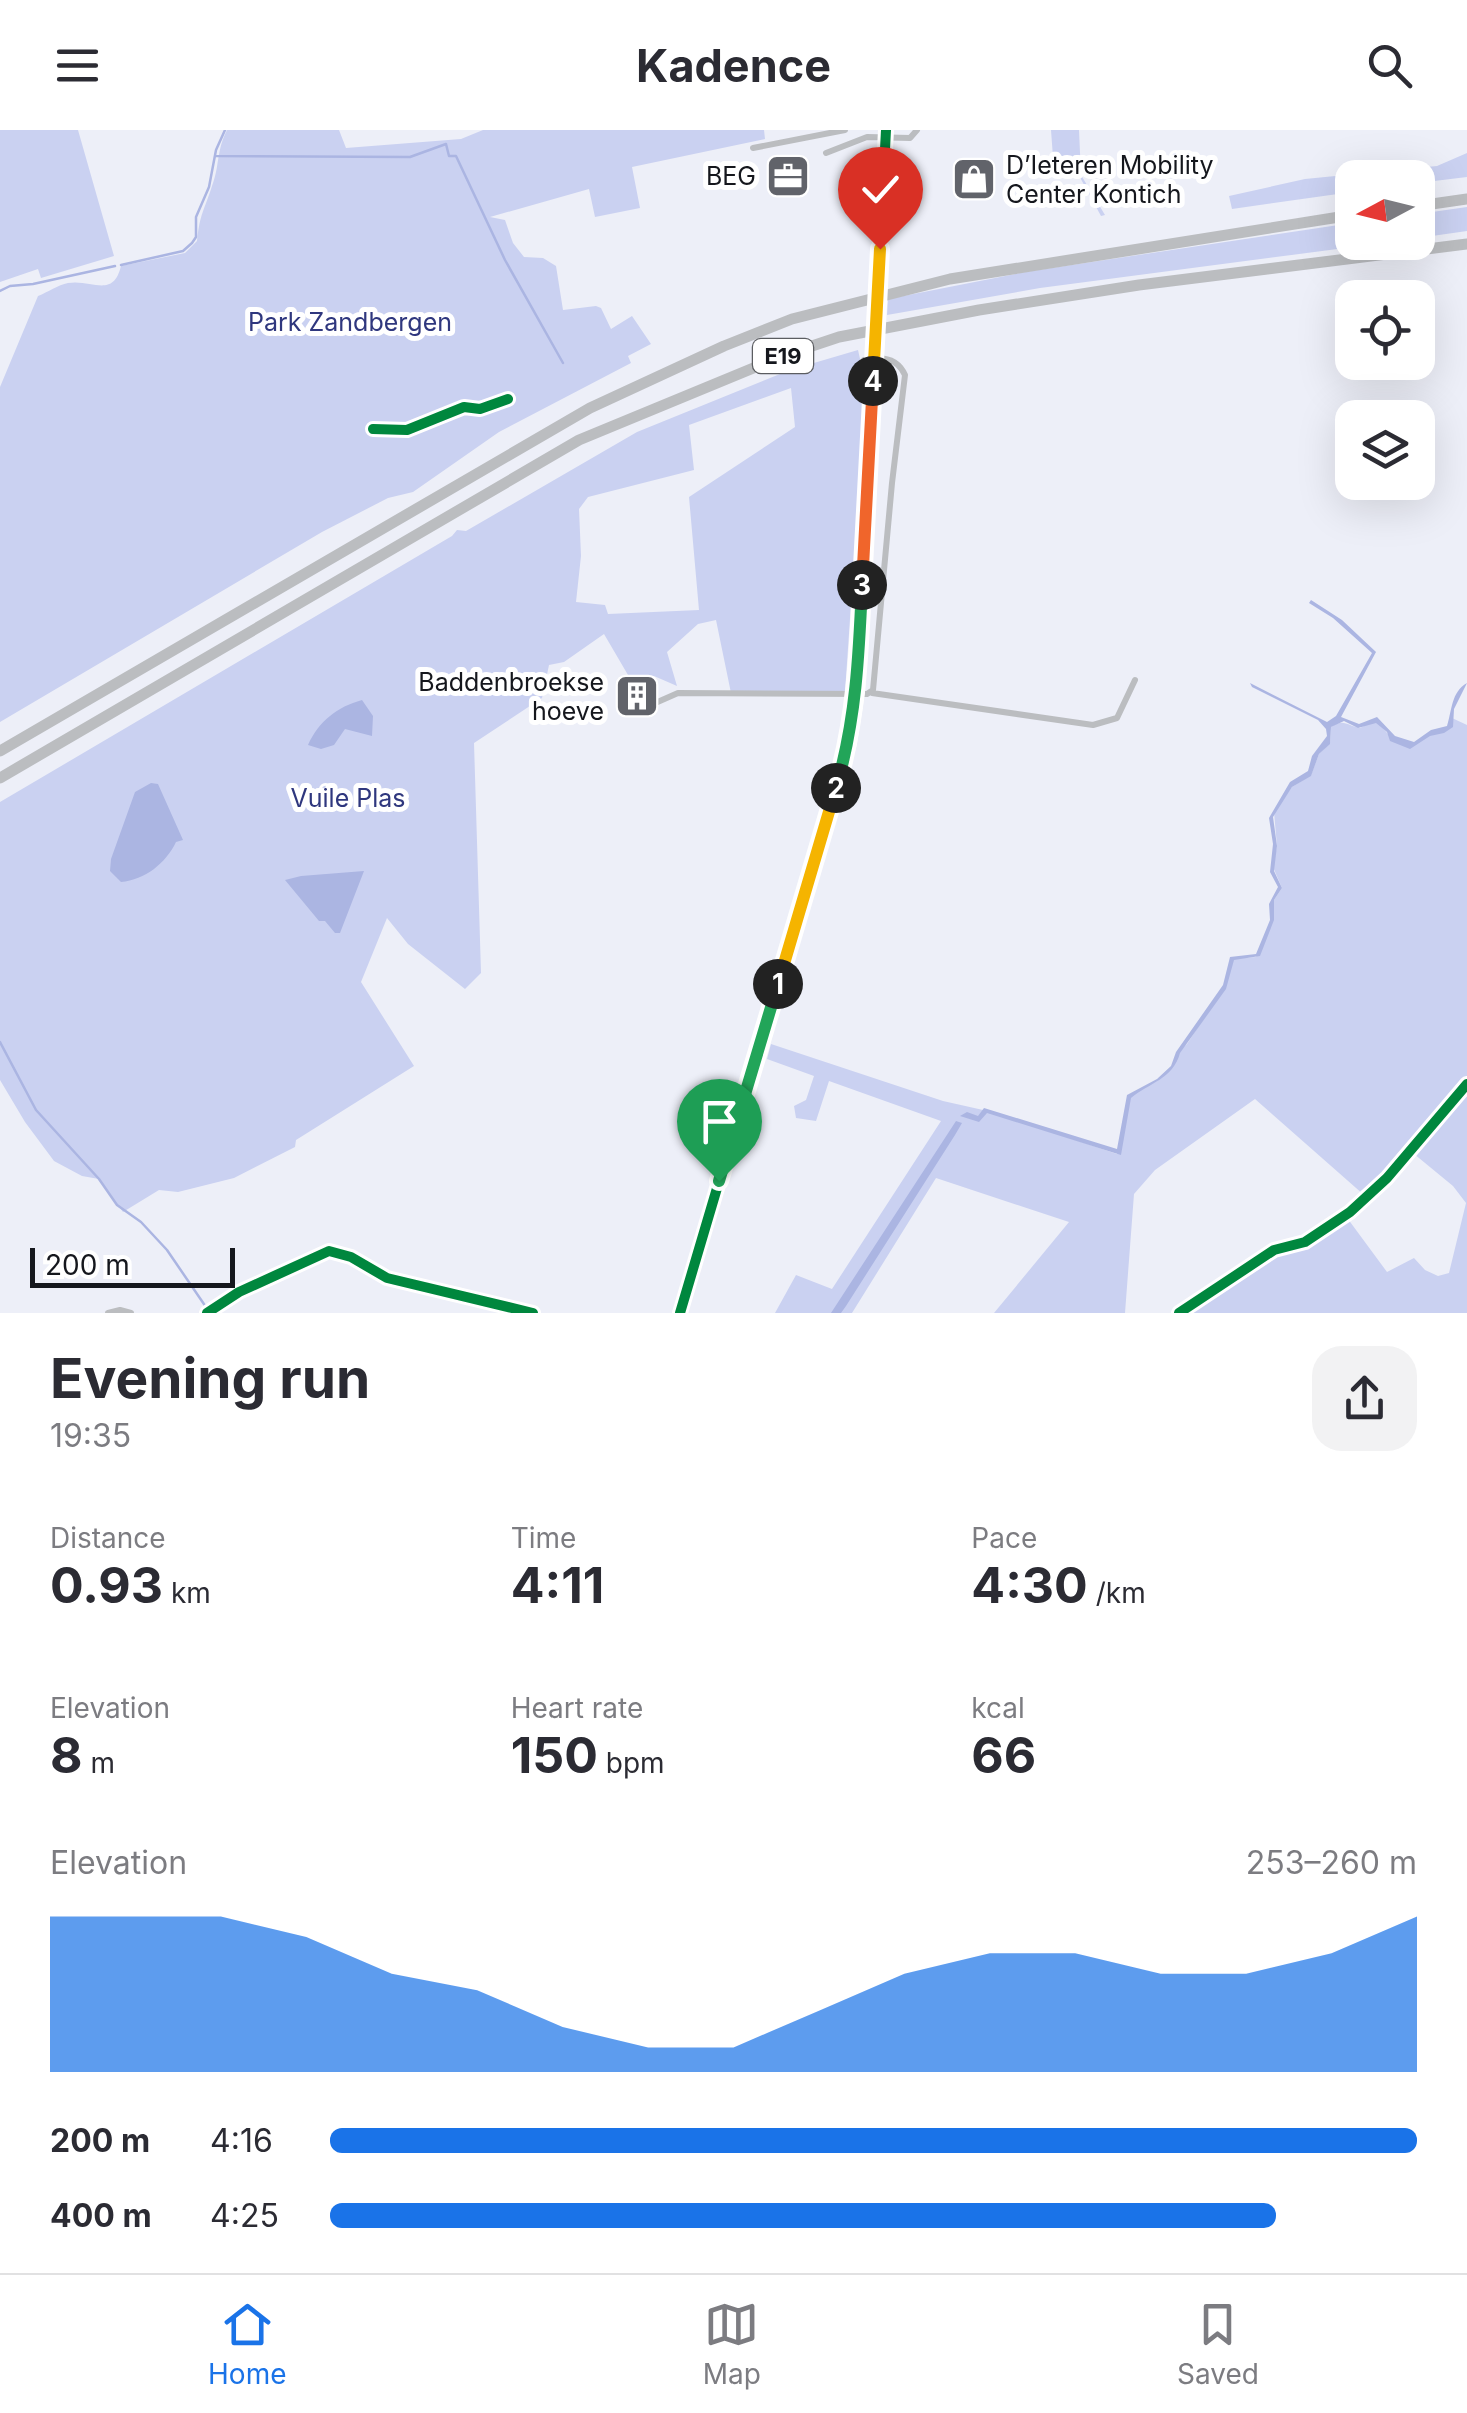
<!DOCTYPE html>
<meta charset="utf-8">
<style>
body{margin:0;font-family:Inter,sans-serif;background:#f2f2f3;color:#2b2b33;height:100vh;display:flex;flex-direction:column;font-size:38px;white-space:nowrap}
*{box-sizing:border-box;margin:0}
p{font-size:32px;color:#7c7c81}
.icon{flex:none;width:55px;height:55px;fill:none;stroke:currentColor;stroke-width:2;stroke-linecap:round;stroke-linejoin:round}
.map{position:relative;height:1183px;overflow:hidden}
.panel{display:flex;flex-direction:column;background:#fff;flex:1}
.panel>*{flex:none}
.needle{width:65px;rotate:263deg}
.fabs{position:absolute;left:1335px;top:30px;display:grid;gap:20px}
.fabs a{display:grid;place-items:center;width:100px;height:100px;border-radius:20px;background:#fff;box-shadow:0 10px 40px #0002;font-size:50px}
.scale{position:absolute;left:30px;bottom:25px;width:205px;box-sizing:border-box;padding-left:10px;border:5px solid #15171d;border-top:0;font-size:28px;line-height:35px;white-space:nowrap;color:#15171d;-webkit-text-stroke:8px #fff;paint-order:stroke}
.pin{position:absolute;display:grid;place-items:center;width:85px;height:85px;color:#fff;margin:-102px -42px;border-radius:50% 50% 50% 0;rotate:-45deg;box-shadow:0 0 10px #0007}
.pin .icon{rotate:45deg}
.km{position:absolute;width:50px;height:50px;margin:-25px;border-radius:50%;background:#222;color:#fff;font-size:28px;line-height:50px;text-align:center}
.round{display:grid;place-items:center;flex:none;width:105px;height:105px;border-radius:30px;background:#f2f2f3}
.head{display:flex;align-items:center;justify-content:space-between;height:170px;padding:0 50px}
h1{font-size:55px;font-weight:700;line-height:75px}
.metrics{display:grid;grid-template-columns:repeat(3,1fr);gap:15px;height:170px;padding:10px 50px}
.metrics div{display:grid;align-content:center}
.metrics b{font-size:50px;font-weight:700}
.metrics small{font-size:28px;font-weight:400}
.metrics p{font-size:28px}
.chart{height:280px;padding:20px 50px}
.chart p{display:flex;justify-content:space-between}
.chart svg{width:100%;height:180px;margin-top:10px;fill:#1a73e8;opacity:.7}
ul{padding:0 50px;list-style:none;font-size:32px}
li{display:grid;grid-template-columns:160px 120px 1fr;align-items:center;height:75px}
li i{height:25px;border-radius:12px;background:#1a73e8}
header{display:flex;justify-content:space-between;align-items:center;height:130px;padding:0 50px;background:#fff;font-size:45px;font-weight:700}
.tab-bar{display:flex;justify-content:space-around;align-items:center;height:140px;border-top:2px solid #e1e1e2;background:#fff;font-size:28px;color:#7c7c81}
.tab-bar a{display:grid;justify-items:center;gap:5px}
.tab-bar .active{color:#1a73e8}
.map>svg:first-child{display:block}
.green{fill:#cad1f1;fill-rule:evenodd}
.water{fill:#abb5e2}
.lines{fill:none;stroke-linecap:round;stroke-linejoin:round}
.stream{stroke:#abb5e2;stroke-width:2.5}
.street{stroke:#bbbdc0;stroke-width:6}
.secondary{stroke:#bbbdc0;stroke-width:9}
.highway{stroke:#bbbdc0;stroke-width:11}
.cycleway-casing{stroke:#fff;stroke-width:16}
.cycleway{stroke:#00873e;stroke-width:10}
.split-1-casing{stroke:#fff;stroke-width:20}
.split-2-casing{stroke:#fff;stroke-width:20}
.split-3-casing{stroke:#fff;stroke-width:20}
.split-4-casing{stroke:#fff;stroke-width:20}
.split-5-casing{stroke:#fff;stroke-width:20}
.split-1{stroke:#22a559;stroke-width:12}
.split-2{stroke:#f5b400;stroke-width:12}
.split-3{stroke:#22a559;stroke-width:12}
.split-4{stroke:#f0652b;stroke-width:12}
.split-5{stroke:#f5b400;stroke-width:12}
.labels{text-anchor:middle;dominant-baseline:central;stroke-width:10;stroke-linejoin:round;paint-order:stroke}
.shield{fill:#fff;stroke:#5b5d61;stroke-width:2.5}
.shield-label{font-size:22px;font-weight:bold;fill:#15171d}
.poi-label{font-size:25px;fill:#15171d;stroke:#fff;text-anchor:end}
.park-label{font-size:25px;fill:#2f377e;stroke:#fff}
</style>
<header><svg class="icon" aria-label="menu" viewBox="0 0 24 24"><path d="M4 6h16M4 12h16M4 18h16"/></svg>Kadence<svg class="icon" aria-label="search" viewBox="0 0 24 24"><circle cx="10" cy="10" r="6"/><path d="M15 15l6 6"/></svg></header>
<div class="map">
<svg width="1467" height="1183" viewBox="0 0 1467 1183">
<rect width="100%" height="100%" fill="#edeff8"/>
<path class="green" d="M0,0h78l36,126 -73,22 -3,-9 -38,13z
M227,0h112l7,18 115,-9 22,-9h281l1,9 -133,28 8,41 -45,9 -6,-28 -99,28 15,3 8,23 11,14 19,1 13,8 7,44 33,-4 5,2 10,21 21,-13 19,28 -23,12 3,7 -132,69 -86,60 -25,6 -66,34 -322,190v-335l38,-91c10,-4 20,-11 30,-13 24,-4 45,16 53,-17l64,-13 12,-12c3,-28 7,-30 15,-55 8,-21 4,-34 15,-56z
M1051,0h28l2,45 24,40 -4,1 -25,-46 -22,1z
M1467,23v24l-49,6v-5h-66v14l-120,17 -3,-13 76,-17 132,-13z
M1467,77v24l-49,7v-24z
M1352,93v19l31,1 -343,45 -153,27 1,-16 137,-27z
M858,220l8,35 -21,307 -114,1 -15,-73 -18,4 -31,28 10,34 -23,-10 -26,-1 -24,-41 -40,28 -15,3 -7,33 -68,45 7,230 -16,16 -57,-45 -21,-26 -26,64 53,84 -118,74 -1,7 -61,31 -56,14 -19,-2 -36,22 -24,-33 -17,-3 -28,-15 -29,-39 -25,-42v-278l452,-266 5,-6 9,1 171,-99 153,-62zM791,258l4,39 -106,70 10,113 -91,4 -3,-9 -29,-3 5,-46 -2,-47 9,-12 106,-27 -5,-45z
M1452,588l15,7v588h-288l95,-63 23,-4 48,-31 42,57 27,-14 11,12 13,6 11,-3 17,-70 -13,-17 -45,-37 -44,46 -109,-96 -100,71 -21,24 -9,119h-131l75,-91 -133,-44 -84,135h-77l21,-38 36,14 109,-168 -112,-40 -13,40 -20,-3 -2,-12 12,-6 8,-24 -47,-17 4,-15 172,57 49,11 125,42 12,-57 29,-17 13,-12 6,-15 10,-9 38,-58 6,-27 25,-2 18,-39v-18l8,-12 -9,-21 4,-21 -3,-34 18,-25 19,-12 8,-21 11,-11 1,-16c13,-9 16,-1 29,1l16,-8 12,14 22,12c14,-10 28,-13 41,-21z"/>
<path class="water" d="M1311,470l31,20 34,32 -35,65 18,7 18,-7 18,19 19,6 17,-12 16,-4c5,-15 4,-34 20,-43l-13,26 -1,18 -9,6 -14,3 -20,13 -20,-8 -3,-9 -11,-9 -18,5 -14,-7 -13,6 -1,17 -11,10 -8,22 -19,11 -19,30 4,29 -3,25 8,17 -8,12v20l-14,36 -26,4 -8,29 -46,64c-7,26 -31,30 -49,45l-10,57 -134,-42 -8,9 -19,-6 7,-4 11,4 6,-8 133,41 10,-54 30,-16 14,-13 5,-14 47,-67 7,-28 26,-3 14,-34 -1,-16 9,-17 -8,-15 3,-28 -4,-26 21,-36 18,-11 4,-15 15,-20 -1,-7 -8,-9 -66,-33 -2,-4 77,39 9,-6 36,-63 -39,-35 -24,-15z
M362,570l11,16 -1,20 -27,-7 -11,16 -13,4 -13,-4c11,-24 29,-38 54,-45z
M151,653l7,1 25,56 -7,2c-10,21 -31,38 -55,40l-11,-11 1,-12 24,-67z
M364,741l-24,62h-5l-10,-12h-6l-34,-41 16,-4z
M956,991l6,2 -7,12 -109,171 -5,7h-10z"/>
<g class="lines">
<path class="stream" d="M216,26l194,1 36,-13 3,12h7l49,104 58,103
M121,135l62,-14 9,-8 4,-6v-20l13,-30 7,-37 9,-20
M0,161l10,-5 23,-2 82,-18
M0,912l36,68 63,69 18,26 24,17 26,28 41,60"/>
<path class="street" d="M753,18l92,-18
M826,23l41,-16 43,1 7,-8
M872,563l221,32 24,-7 18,-38
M653,574l25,-11 189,1 6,-4 19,-207 13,-108c-8,-18 -24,-19 -41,-15
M108,1183l12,-3 11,3
M207,1183l32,-21 90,-41 22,6 36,21 146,35
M1179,1183l95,-63 31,-8 45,-30 60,-61"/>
<path class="secondary" d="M680,1183l169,-570 8,-51 29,-562"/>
<path class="highway" d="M1418,76l49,-7
M0,621l590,-343 134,-62 68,-27 158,-40 402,-64
M0,648l579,-338 206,-85 54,-18 140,-27 160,-25 328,-41"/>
<g class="cycleway-casing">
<path id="cycleway" d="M373,299l34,1 57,-23 16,2 28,-10
M207,1183l32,-21 90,-41 22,6 36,21 146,35
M680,1183l169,-570 8,-51 29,-562
M1179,1183l95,-63 31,-8 45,-30 37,-34 80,-94"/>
</g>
<use href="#cycleway" class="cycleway"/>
</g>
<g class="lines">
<g class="split-1-casing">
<path id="split-1" d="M719,1051l59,-197"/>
</g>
<g class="split-2-casing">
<path id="split-2" d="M778,854l58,-196"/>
</g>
<g class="split-3-casing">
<path id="split-3" d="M836,658c20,-68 23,-133 26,-203"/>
</g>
<g class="split-4-casing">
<path id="split-4" d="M862,455l11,-204"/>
</g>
<g class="split-5-casing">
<path id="split-5" d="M873,251l7,-132"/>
</g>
<use href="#split-1" class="split-1"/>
<use href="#split-2" class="split-2"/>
<use href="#split-3" class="split-3"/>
<use href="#split-4" class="split-4"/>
<use href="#split-5" class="split-5"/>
</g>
<defs>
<g id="office-square" transform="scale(2.25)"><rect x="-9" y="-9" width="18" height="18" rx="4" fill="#61636a" stroke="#fff"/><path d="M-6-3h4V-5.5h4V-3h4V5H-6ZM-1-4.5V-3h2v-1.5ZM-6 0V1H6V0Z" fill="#fff"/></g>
<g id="shop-square" transform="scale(2.25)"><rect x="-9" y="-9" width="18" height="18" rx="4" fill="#61636a" stroke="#fff"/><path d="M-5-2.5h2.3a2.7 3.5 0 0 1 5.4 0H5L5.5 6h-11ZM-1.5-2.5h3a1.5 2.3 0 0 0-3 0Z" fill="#fff"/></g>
<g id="building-square" transform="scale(2.25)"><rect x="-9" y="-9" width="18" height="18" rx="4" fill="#61636a" stroke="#fff"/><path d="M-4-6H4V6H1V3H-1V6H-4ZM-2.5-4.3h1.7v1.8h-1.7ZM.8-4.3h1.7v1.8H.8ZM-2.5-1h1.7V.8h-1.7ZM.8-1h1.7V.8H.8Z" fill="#fff"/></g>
</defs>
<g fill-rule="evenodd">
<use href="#office-square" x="788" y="46"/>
<use href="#shop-square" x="974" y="49"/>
<use href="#building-square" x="637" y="566"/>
</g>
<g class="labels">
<rect class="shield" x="753" y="209" width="60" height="34" rx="8"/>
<g class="shield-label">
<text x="783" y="226">E19</text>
</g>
<g class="poi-label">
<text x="1006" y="35" text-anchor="start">D’Ieteren Mobility<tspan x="1006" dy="29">Center Kontich</tspan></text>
<text x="756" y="46">BEG</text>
<text x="604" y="552">Baddenbroekse<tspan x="604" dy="29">hoeve</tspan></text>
</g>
<g class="park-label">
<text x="350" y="192">Park Zandbergen</text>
<text x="348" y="668">Vuile Plas</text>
</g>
</g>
</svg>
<div class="fabs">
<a><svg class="needle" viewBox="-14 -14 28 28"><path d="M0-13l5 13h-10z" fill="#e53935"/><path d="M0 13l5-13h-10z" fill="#7c7c81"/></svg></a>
<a><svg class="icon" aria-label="locate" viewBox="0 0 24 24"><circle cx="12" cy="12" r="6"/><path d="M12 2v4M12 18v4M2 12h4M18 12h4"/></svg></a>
<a><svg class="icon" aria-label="layers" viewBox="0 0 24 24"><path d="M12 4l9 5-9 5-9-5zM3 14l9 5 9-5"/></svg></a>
</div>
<div class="scale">200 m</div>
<div class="pin" style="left:719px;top:1051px;background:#1e9e55"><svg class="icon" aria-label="arrive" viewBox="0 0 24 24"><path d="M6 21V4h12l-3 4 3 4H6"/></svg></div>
<div class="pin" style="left:880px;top:119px;background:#d93025"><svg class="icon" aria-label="check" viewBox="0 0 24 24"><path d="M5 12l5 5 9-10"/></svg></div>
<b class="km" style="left:778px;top:854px">1</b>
<b class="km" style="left:836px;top:658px">2</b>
<b class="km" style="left:862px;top:455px">3</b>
<b class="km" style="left:873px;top:251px">4</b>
</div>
<section class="panel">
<div class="head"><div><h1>Evening run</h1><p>19:35</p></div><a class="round"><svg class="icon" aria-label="share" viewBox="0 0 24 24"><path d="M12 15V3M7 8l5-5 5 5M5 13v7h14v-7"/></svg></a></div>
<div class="metrics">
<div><p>Distance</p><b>0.93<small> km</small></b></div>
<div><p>Time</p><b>4:11</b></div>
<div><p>Pace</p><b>4:30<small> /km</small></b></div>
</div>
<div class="metrics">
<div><p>Elevation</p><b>8<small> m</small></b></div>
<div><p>Heart rate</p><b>150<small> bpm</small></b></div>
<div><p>kcal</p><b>66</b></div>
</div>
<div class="chart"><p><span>Elevation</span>253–260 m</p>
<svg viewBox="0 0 160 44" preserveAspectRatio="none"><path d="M0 44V6L10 6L20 6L30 11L40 20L50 24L60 33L70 38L80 38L90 29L100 20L110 15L120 15L130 20L140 20L150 15L160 6V44z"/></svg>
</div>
<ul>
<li><b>200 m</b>4:16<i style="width:100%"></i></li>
<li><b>400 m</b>4:25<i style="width:87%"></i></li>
</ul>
</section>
<nav class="tab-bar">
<a class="active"><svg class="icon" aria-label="home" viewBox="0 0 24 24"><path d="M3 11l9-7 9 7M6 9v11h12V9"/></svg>Home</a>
<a><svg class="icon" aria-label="map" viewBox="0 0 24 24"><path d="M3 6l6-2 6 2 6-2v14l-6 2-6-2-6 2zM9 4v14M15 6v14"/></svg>Map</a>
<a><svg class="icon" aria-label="saved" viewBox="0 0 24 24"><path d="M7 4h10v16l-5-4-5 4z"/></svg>Saved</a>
</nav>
